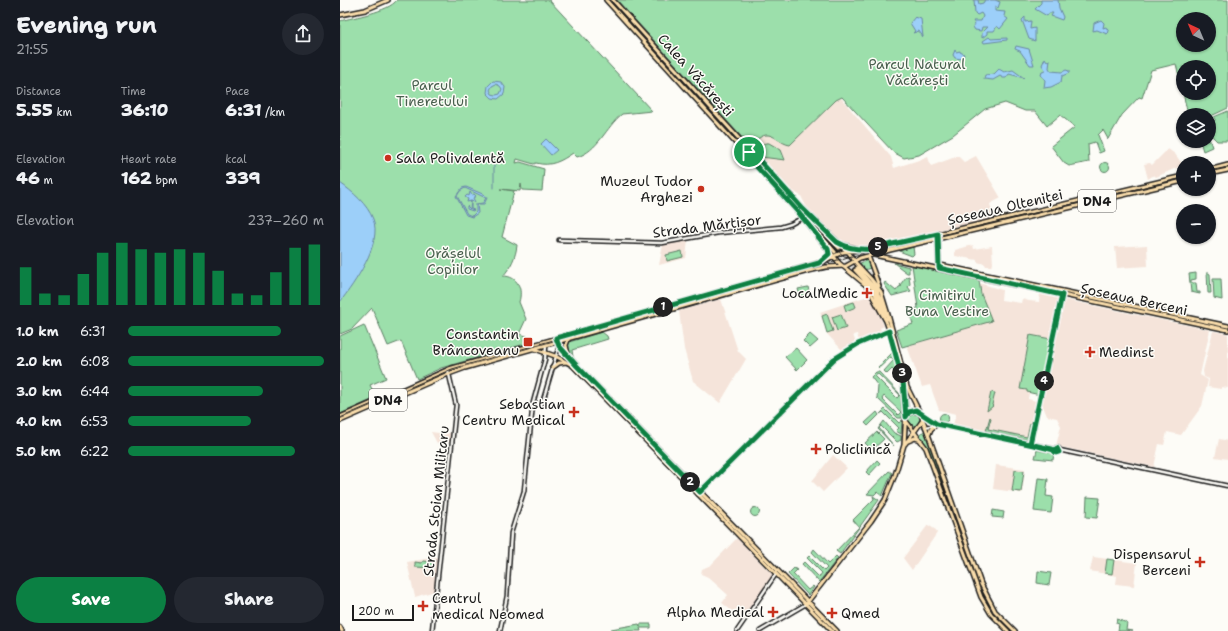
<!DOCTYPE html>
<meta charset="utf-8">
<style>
body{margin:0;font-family:"Shantell Sans",sans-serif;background:#242831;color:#f1f3f6;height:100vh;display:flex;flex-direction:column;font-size:15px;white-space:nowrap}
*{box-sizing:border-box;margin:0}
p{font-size:13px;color:#9ea1a6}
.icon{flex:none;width:22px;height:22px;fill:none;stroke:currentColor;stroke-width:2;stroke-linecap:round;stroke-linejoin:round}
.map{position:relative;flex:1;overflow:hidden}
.drawer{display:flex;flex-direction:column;background:#171b24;width:340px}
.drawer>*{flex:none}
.needle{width:26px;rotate:316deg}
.fabs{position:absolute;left:836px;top:12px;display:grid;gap:8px}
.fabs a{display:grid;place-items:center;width:40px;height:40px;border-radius:50%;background:#171b24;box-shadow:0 1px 3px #0004;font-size:20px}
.scale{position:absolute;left:12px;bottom:10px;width:62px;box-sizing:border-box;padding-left:4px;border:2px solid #1c1c1c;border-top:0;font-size:11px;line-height:14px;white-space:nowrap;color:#1c1c1c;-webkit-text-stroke:3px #fdfcf7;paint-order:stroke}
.pin{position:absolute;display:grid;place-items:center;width:34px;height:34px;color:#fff;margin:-17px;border:2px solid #fff;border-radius:50%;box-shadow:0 1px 4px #0007}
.km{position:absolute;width:20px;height:20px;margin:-10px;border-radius:50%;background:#222;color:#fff;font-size:11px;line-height:20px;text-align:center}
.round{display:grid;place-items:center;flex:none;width:42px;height:42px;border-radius:21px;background:#242831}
.overview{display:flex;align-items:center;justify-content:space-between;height:68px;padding:0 16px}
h1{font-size:22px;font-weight:800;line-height:30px}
.metrics{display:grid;grid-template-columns:repeat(3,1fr);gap:6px;height:68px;padding:4px 16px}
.metrics div{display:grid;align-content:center}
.metrics b{font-size:17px;font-weight:800}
.metrics small{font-size:11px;font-weight:400}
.metrics p{font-size:11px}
.chart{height:112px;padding:8px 16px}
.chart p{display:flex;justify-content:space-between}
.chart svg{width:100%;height:72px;margin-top:4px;stroke:#0b8043;stroke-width:6}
.cta{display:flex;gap:8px;margin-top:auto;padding:8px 16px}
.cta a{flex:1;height:46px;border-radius:24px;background:#0b8043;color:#fff;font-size:16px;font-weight:800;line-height:46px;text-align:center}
.cta a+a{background:#242831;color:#f1f3f6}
ul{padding:0 16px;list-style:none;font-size:13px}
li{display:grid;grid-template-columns:64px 48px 1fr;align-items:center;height:30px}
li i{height:10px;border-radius:5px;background:#0b8043}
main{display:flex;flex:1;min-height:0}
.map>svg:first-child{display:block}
.built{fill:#f5e4da}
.green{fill:#9cdfab;stroke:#5c7e64;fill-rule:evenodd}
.water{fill:#9ccff9;stroke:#6987a1;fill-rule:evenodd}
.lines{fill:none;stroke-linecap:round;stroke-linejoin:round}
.stream{stroke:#6987a1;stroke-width:1}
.major-tunnel{stroke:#dbdad6;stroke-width:3;stroke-dasharray:3 1.5;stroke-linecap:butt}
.minor-casing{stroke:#1c1c1c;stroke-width:5.5}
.major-casing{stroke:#1c1c1c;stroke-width:6}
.minor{stroke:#fdfcf7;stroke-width:2.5}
.major{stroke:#faddab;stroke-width:3}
.tram{stroke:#1c1c1c;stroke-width:1}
.route-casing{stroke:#fff;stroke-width:8}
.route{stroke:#0b8043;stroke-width:5}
.poi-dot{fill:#c8321e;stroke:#fdfcf7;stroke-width:1.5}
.labels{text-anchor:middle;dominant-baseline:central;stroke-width:3;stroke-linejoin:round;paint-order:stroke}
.shield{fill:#fdfcf7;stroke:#605f5e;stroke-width:1}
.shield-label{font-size:13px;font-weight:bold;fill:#1c1c1c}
.park-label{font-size:14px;fill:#49604e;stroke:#fdfcf7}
.street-label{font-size:14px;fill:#1c1c1c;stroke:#fdfcf7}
.poi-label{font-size:14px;fill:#1c1c1c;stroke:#fdfcf7;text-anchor:end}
</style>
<main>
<section class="drawer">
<div class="overview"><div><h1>Evening run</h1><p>21:55</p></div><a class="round"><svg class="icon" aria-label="share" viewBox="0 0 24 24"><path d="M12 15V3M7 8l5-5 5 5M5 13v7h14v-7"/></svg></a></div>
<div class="metrics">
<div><p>Distance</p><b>5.55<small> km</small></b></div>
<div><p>Time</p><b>36:10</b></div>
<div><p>Pace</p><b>6:31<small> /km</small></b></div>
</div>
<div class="metrics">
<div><p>Elevation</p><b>46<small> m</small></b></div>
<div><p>Heart rate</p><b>162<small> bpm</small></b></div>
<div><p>kcal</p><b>339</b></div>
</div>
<div class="chart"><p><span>Elevation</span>237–260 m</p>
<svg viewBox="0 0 160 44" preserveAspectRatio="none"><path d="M5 44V21M15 44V37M25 44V38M35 44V25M45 44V12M55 44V6M65 44V10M75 44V12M85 44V10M95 44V12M105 44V23M115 44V37M125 44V38M135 44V24M145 44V9M155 44V7"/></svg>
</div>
<ul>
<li><b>1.0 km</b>6:31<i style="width:78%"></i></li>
<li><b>2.0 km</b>6:08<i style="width:100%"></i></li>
<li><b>3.0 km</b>6:44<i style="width:69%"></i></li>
<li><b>4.0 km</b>6:53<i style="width:63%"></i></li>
<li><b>5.0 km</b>6:22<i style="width:85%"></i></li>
</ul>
<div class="cta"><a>Save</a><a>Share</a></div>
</section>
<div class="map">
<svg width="888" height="631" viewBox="0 0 888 631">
<rect width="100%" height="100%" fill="#fdfcf7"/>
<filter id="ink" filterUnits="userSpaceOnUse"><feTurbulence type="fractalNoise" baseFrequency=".025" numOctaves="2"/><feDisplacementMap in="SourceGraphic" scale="8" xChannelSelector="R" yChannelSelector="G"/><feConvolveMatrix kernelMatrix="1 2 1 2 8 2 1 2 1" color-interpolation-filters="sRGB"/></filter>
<g filter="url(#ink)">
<path class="built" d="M501,98l50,59 3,11 34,-11 3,9 27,-10 6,6 12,-6 25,42 -11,6 4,14 -112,25 -22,3 -16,-1 -38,-39 -5,-10 -13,-8 -40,-44 6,-1 8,-7 6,-1 22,10 46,-45z
M828,149l7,5 8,11 -27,12 -2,-2 -6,4 -4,-15 6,-1 2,2z
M348,240l-2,18 -27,7 4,-20z
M633,245l1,4 18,-3 1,18 -2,2h-5l-1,-2 -8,-2v-2l-22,-4v-6z
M807,245l1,21 -31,2 -2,-21z
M639,283l23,7 -1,10 20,3 1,-4 7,2 10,1 1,-8 21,5 -9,40 -21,-4 -11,54 7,1v2l2,1 -1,6 12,3 -8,39 -79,-16 3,-11 -17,-4 -9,-25 -8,2 -15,-41 84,-25 -10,-27z
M531,295l13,31 -4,2 2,4 -23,9 -2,-7 -4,1 3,8 -13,8 -16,-17 -7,-22z
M381,299l17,52 8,8 -26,44 -27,-22 -9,-32 -5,-38z
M722,299l148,31 -10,45 8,5 -6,26 -21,29 -14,-3 -3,13 -5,-1 -5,23 -98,-21 5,-20 -4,-8 -10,-2 -6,-15z
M873,331l15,3v54l-7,-1v2l-13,-2 1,-8 -5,-2 -1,-6z
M91,432l15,2 6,-2 -1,10 -14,1z
M879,439l9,2v18l-13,-2z
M493,455l14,13 -24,24 -11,-11z
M656,465l29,4 -3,24 -29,-4z
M588,525l8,5 1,3 -25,37 -9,-12z
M397,538l36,37 -31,44 -20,-16 6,-8 -20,-18 -7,-3 1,-5 9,-4z
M98,557l-3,34 -20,6 -8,-35z
M753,557l44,6 -3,23 -18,-2 1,-8 -27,-5z"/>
<path class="green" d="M57,0h152l103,111 -30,3c-16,13 -24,37 -45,43l-4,-4c-12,8 -22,14 -37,10l-2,1 -17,-5 -1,4 4,-1 24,7 -2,22 -20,-1 -1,-6 -1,7 -20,-2 14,2 -12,46 15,8c-1,11 -6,22 -14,31 15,0 20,13 16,26l7,17 -7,15 8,2v2l-3,1 1,5 -84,24 -24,11 -16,-38 -13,5 -16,-38 -20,21 -12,5v-313c14,-4 48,-9 57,-21z
M277,0h611v108l-19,9v-2h-21l-5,-22h26v-26h-26v26l-7,-29 -25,6 -9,28 -3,-1 -17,18 -14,24 -5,-9 -5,5 6,16 -5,2 -4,-11 -7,2 1,18 -20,4 -5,-3 -13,-17 24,-19 -15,-12 -13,11 -12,-15h-10l-20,-8 -20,6 -32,26 -34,20 -15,3 -11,-6 -51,-55 -6,3 -46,45c-9,-1 -16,-11 -24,-10 -7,1 -11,8 -18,9zM843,19h26v26h-26z
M888,111v30h-11l-6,-6 -1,-8 5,-7 -1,-3z
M869,138l3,9 -9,4 -3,-10h9z
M429,143l12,7 4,10 -24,-3 -3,-3c-1,-7 5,-12 11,-11z
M760.5 167a4.5 4.5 0 1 1 9 0a4.5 4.5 0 1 1-9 0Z
M573,247l1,7 -2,2 -13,-5z
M342,251l1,6 -16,4 -1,-6z
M528,260l3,8 -7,2 -4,-7z
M554,263l15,4v6h-2z
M572,265l67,15 2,14 11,27 -90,26 -6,-17 17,-6 -4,-13 9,-3z
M867,272l3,2 1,19h-3z
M856,273v6l-5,1v3h5l1,9h3v2l-9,-2 -2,-18z
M569,276l1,8 -2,3 3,4 -19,5 -8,-12 1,-2 11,9 3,-4 3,-1 -2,-1 6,-8z
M873,279h8l1,21 -8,-2z
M468,287l2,7 -10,2 -2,-7z
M514,302l2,5 -10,4 -2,-6z
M487,314l6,17 -6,2 -5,-17z
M501,314l5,14 -9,3 -5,-14z
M24,325l22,53 -16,7 6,13 -36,16v-78z
M262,332l5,4 1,3 -36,11 1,7 -5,-9 1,-6z
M470,334l8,7 -8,7 -7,-7z
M690,335l21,4 -11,56 -13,-3v-2l-7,-1z
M456,348l11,12 -10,10 -12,-13z
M553,352l5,23 -6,-6 -5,5 -3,-3 10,-11 -3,-3 -12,11 -1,-1z
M536,372h3l22,23 1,23h-4l-21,-20 1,-12 -7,-9zM538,374l22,21 -3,3 -22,-22zM544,396l17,16 -3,3 -16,-16z
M651,392l4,1 -3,12 1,1 -6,5z
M545,409l14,14 3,-3 -1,14 -5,-3 3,-3 -16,-16 -3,2z
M537,412l2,3 -11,11 -3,-3z
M572,412l5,1 3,5 -2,6 -4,2 -6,-6v-5z
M599.5 418a4.5 4.5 0 1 1 9 0a4.5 4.5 0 1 1-9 0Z
M650,417l1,1 -3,11 39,8 3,-14 3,1 -4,16 -43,-9z
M544,421l10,12 7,3v4l-4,2 -16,-16 -2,2 15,18 -16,-17z
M585,431l33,93 -2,1 -28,-76 -9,-15z
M537,432l7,7 -12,11 -7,-7z
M697,450l17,3 -1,7 -18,-2z
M537,460l3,3 -11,12 -3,-3z
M675,470l9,1 -3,21 -9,-1z
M549,471l3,2 -10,23 -5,-4 -3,3 -7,-1z
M698,478l10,1 -2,17 7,1 -2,16 -17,-2z
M533,496l6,4 -39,54 -4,-3 23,-24 -6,-7 21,-21z
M747,497l13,1 -3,20 -11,-1z
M410.5 512a4.5 4.5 0 1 1 9 0a4.5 4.5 0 1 1-9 0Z
M653,510l11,2 -1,6 -11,-1z
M620,532l26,67 12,18 15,14h-3l-18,-19 -7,-12z
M474,549l14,15 8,-8 2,2 -19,24 -17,-18 2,-2 15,15 3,-4 -15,-15 2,-2 15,15 3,-3 -15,-16z
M767,559l7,1 -2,14 -7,-1z
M83,561l10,1v6l-18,-1v-5l7,1z
M454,568l3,2 -4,4 15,16 5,-4 1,1 -6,8 -20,-21z
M698,571l13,2 -2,12 -12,-2z
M777,619l10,4 -1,7 7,1h-15l1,-7 -3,-1z
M299,624l1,3v-3h11v4h-11l1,3h-29l-1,-2z"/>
<path class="water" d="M634,0h4l1,4 4,-1 2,-3h10l5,2 -2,6 -3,-2v5l10,1 -1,4 4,3 -8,10 -3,-3 -3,5h-7v3l-5,4v-5l6,-6h-6l-1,4 -6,-1 -2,-3 2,-3 -2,-3h8l2,-5 -2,-3 -4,2 -2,-2z
M701,0h17l1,8 4,9 -1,3 -11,-4 2,-3h-4l-2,3 -12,-7 6,-6z
M575,17l6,2 2,18 -4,-6 -6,2 2,-2 -5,-8z
M685,17v5l6,-1 -1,8 5,-1v13l-6,-2 -7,-19z
M761,20l3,3 -1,5 3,-1 3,5 -2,2 -10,-4 -4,1 1,-8z
M649,37l2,2 16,-1v2l-23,3 -1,-2z
M676,46l13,3 5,16h-4l-10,-14 -5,-2z
M615,50l1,2 4,-1v1l4,2 -2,5 -7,-1 -2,-3z
M705,58l2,3 3,-1 -1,8 2,3 11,1 4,-2 3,1v2l-7,3 -1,6 -10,5 -7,1 1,-8 -4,-5 1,-3 4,-1 -4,-6z
M659,69l5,3 9,-2 11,8 -15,-4 -3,4h-3l-3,-2 -7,4 -9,-1 1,-4 9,-1z
M153,81l8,1 4,5 -1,7 -6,5 -6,-1 -5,-5 1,-7zM156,84l4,2 2,3 -2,5 -4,1 -4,-1 -2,-4 2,-4z
M206,139l11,11 -6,5 -10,-11z
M0,183c13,9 27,21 33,36 10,24 -19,65 -33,83z
M126,187l19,8 2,3 -3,6h-7l1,9 -6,4 -6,-2 -10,-19 6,-8zM125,188l21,10 -3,5 -7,1v8l-4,4 -5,-2 -10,-18 3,-5z
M130,192l2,3 2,-1 2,2 -3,2 2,4 -4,-1v8l3,1 -1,1 -6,-2v-3l3,3 1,-8 -4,1 1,-3 -3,-2 2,-2 2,1z"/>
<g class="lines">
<path class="stream" d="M154,188v-32"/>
<path class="major-tunnel" d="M499,248l18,20
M495,252l20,18"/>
<g class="minor-casing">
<path id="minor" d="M219,240l103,3 56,-10 63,-6 10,-3 9,-5v-3
M193,403l9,1 17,-58
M581,414l16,10 117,25
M585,427l10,-2
M690,444l32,-149
M714.5 450a2.5 2.5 0 1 1 5 0a2.5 2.5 0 1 1-5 0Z
M719,450l169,36
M358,494l136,-135 24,-15 31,-13
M92,631l24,-226 -8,-35
M160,631l7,-35 4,-63 13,-42 9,-88 12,-44 1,-14
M397,631l39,-57
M420,631l46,-27"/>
</g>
<g class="major-casing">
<path id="major" d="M266,0l192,212 41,51 28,23 19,35 9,26 8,34 3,29 -2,35 -9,30 -10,25 -14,21 -65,83
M273,0l189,208 47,45 7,10 15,16 10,13 8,26 18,69 15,30 59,167 14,27 20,20
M0,15l25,-5 23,-10
M869,170l19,-5
M869,174l19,-4
M471,218l28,30
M466,220l29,32
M598,236l1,30
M500,244l18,5
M534,255l354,75
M528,256l11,30
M484,260l5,-5 -1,-5
M600,265l288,61
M517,268l20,23 11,28
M515,270l18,19 11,26
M217,340l2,6 22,24 256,261
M228,340l-2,5 2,10
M195,349l20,7 17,9 260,266
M212,368l7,-5 7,-1
M566,416l6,-5 7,1
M0,417l109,-48 370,-106 24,-11 38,-5 57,-13 245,-58
M0,421l106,-46 19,-7 343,-97 18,-4 20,-1 14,-8 30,-8 293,-69
M566,421l20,27 55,149 10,17 17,17
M589,434l2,-5 6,-5
M568,441l7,-3 6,2
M565,444l18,-24
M0,627l2,4"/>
</g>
<use href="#minor" class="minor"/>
<use href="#major" class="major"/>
<path class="tram" d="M269,0l229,251 6,5 6,1
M869,171l19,-4
M0,418l112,-49 217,-62 183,-51 331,-78"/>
</g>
</g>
<g class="lines" filter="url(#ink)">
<g class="route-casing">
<path id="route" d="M409,152l-3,3 52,57 30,37 1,5 -10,9 -263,75 3,8 18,20 123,126 134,-133 24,-15 31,-13 14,50 3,36 3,-5 7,-2 21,14 115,25 4,4 3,-1 -2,-4 -3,2c-8,-2 -16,-4 -24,-6l32,-149 -123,-27 -1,-34 -68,15c-12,1 -23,-1 -33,-7l-35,-34 -51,-57 -2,1"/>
</g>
<use href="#route" class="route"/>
</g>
<g class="poi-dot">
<circle cx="48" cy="158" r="4"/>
<circle cx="361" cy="189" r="4"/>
<path d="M525 287h4v4h4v4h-4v4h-4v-4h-4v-4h4z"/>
<rect x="183" y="337" width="10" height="10" rx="2"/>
<path d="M748 346h4v4h4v4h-4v4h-4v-4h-4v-4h4z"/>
<path d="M232 406h4v4h4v4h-4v4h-4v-4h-4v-4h4z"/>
<path d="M474 443h4v4h4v4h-4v4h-4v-4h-4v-4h4z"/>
<path d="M858 556h4v4h4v4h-4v4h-4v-4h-4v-4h4z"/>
<path d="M81 600h4v4h4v4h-4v4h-4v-4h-4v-4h4z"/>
<path d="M431 606h4v4h4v4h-4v4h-4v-4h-4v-4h4z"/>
<path d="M490 607h4v4h4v4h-4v4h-4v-4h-4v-4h4z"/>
</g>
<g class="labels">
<g class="shield">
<rect x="738" y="190" width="38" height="22" rx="3"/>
<rect x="29" y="389" width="38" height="22" rx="3"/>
</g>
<g class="shield-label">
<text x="757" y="201">DN4</text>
<text x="48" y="400">DN4</text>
</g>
<g class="park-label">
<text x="577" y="64">Parcul Natural<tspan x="577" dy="16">Văcărești</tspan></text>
<text x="92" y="85">Parcul<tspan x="92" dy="16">Tineretului</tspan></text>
<text x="113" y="253">Orășelul<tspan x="113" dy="16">Copiilor</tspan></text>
<text x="607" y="295">Cimitirul<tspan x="607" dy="16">Buna Vestire</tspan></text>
</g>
<g class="street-label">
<text transform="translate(356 75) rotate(48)">Calea Văcărești</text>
<text transform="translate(665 207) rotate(-13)">Șoseaua Olteniței</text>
<text transform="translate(367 226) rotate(-7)">Strada Mărțișor</text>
<text transform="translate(794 299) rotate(12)">Șoseaua Berceni</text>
<text transform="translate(96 501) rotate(-84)">Strada Stoian Militaru</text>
</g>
<g class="poi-label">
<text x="56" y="158" text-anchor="start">Sala Polivalentă</text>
<text x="353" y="181">Muzeul Tudor<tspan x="353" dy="16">Arghezi</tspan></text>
<text x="518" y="293">LocalMedic</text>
<text x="179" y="334">Constantin<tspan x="179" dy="16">Brâncoveanu</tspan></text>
<text x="759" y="352" text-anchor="start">Medinst</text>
<text x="225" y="404">Sebastian<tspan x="225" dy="16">Centru Medical</tspan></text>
<text x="485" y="449" text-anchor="start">Policlinică</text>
<text x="851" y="554">Dispensarul<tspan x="851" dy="16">Berceni</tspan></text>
<text x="92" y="598" text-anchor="start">Centrul<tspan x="92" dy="16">medical Neomed</tspan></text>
<text x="424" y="612">Alpha Medical</text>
<text x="501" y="613" text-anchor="start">Qmed</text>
</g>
</g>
</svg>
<div class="fabs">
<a><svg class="needle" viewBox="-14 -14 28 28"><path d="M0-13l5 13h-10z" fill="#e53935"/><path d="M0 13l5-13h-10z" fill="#9ea1a6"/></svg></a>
<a><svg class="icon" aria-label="locate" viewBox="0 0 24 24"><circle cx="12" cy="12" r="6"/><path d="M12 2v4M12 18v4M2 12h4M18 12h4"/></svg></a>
<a><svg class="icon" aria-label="layers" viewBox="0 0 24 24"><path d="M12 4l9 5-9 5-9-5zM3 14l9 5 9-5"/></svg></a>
<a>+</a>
<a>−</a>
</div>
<div class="scale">200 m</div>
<div class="pin" style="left:409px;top:152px;background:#1e9e55"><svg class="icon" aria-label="arrive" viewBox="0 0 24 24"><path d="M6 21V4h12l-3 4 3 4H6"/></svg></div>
<b class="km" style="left:323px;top:307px">1</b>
<b class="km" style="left:350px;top:482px">2</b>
<b class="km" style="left:562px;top:373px">3</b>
<b class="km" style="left:704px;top:381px">4</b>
<b class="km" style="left:538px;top:247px">5</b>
</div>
</main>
